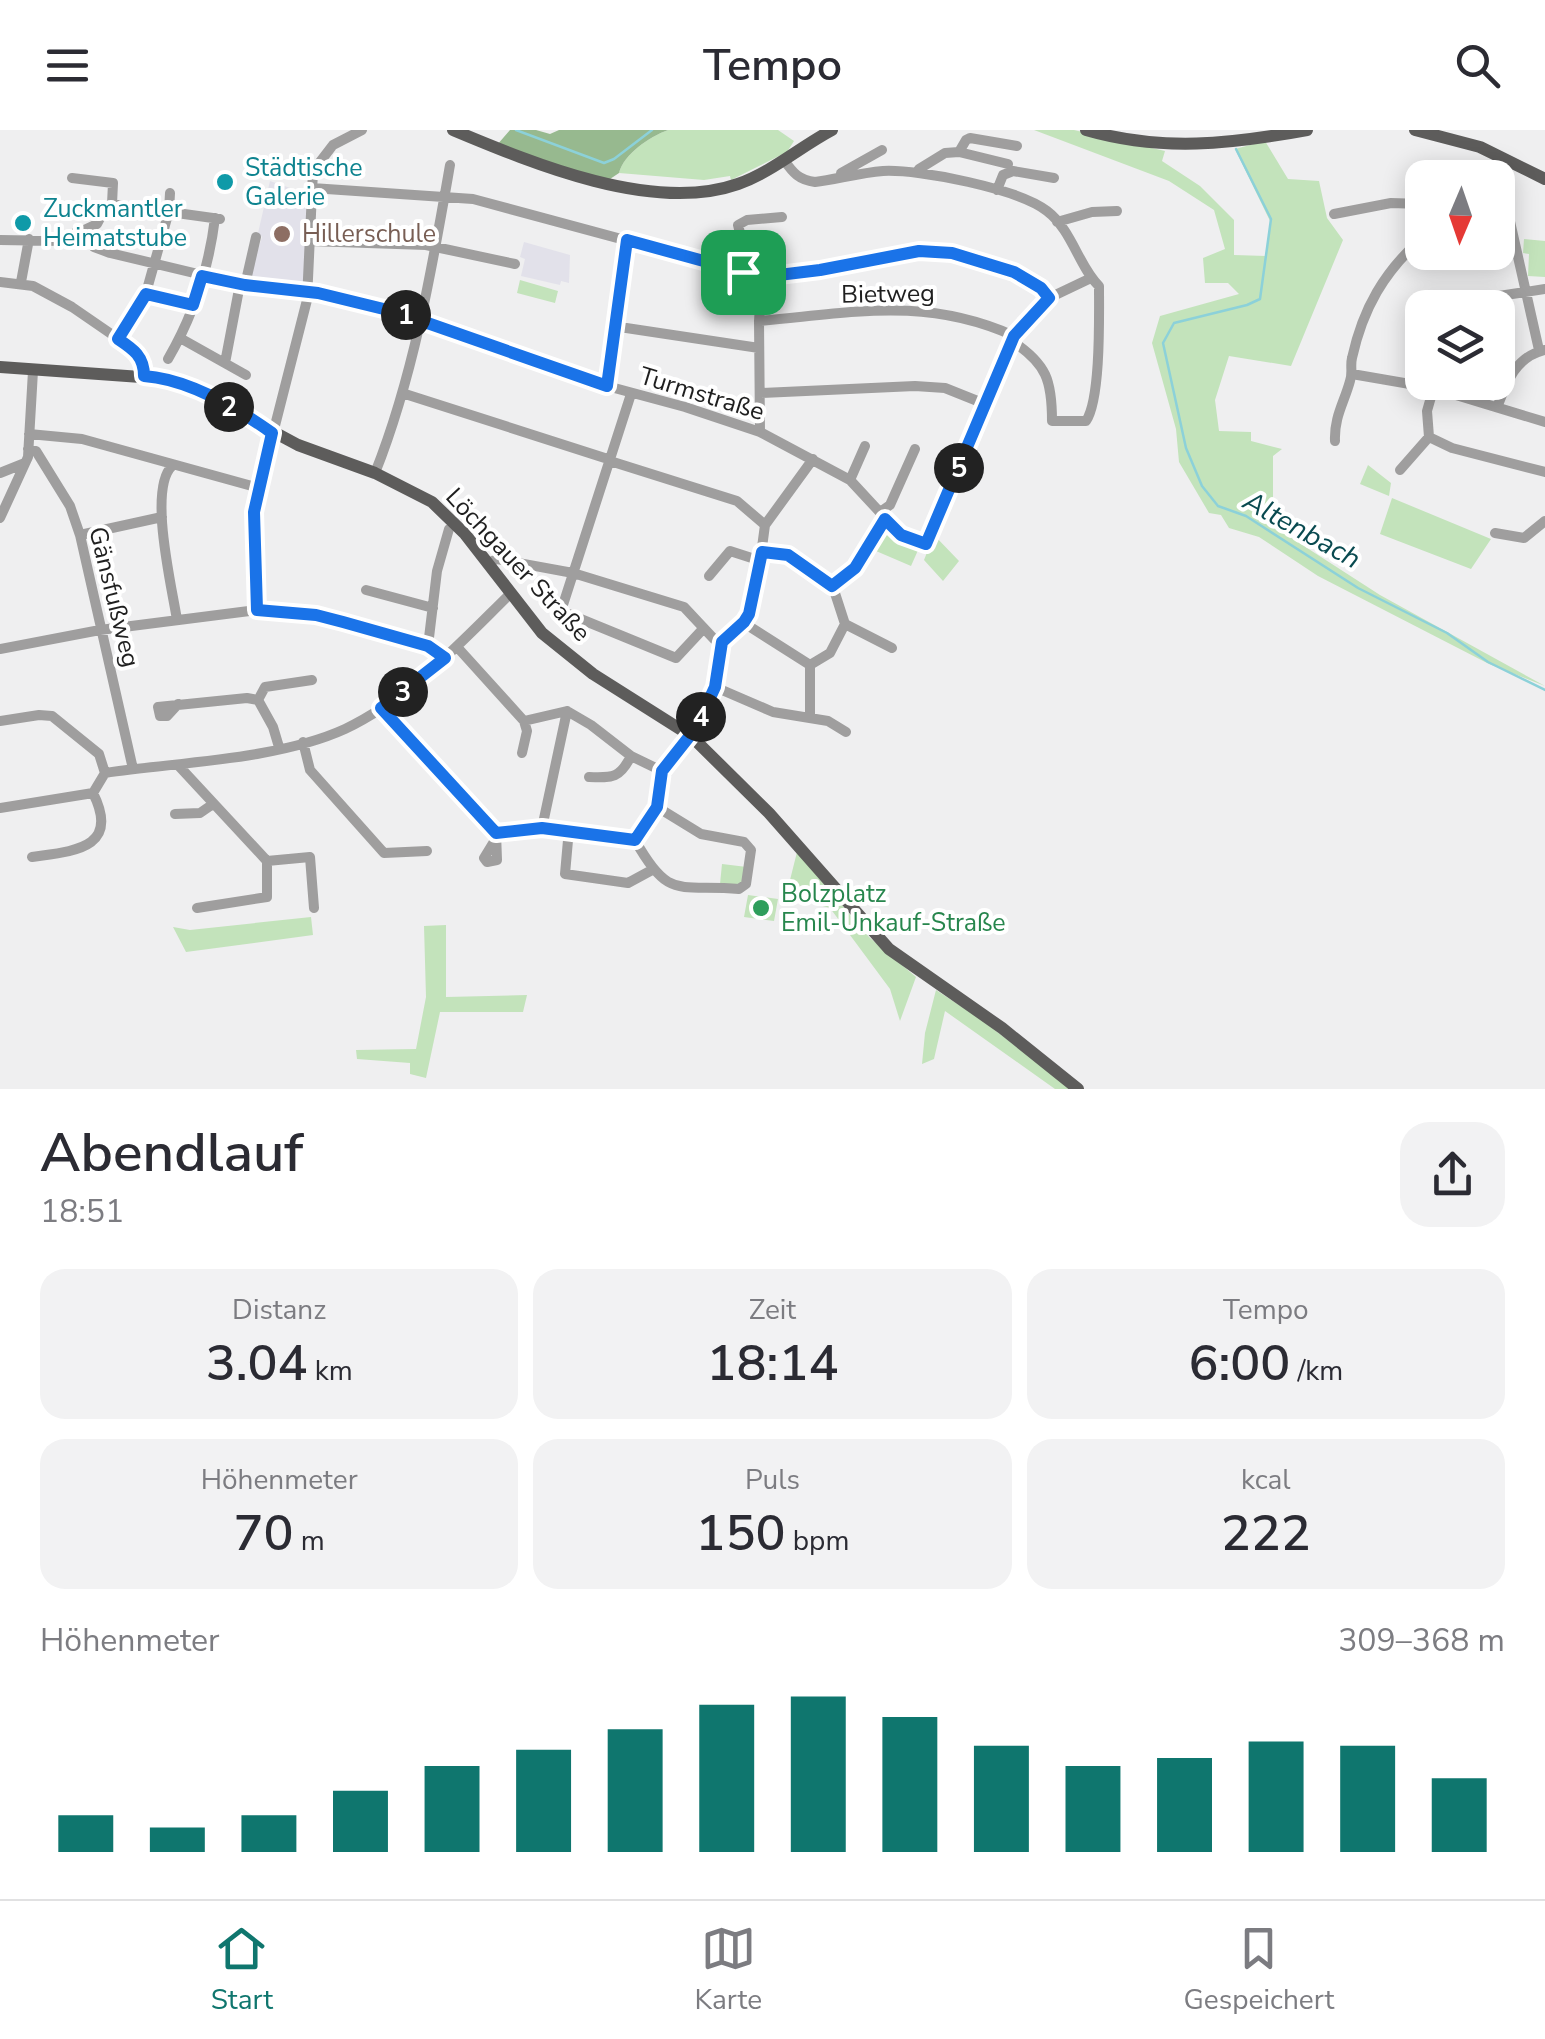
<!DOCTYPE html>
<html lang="de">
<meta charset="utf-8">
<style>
body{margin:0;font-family:"Nunito Sans",sans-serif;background:#f2f2f3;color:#2b2b33;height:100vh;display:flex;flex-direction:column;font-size:38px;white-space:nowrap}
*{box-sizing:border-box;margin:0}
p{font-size:32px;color:#7c7c81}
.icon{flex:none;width:55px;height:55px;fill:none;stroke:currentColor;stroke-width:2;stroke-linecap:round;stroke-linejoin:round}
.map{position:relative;height:959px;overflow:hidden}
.sheet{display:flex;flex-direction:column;background:#fff;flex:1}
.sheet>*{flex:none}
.needle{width:65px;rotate:182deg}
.fabs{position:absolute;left:1405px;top:30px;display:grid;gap:20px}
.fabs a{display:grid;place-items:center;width:110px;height:110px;border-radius:20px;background:#fff;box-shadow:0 5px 25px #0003;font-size:50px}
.pin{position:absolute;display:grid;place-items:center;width:85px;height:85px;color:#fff;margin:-42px;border-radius:20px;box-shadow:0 5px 15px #0006}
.km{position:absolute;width:50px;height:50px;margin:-25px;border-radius:50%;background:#222;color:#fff;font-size:28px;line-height:50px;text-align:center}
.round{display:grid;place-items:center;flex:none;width:105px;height:105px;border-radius:30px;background:#f2f2f3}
.overview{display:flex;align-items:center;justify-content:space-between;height:170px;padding:0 40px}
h1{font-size:55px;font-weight:600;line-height:75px}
.figures{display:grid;grid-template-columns:repeat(3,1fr);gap:15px;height:170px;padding:10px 40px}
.figures div{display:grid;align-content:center;border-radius:25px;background:#f2f2f3;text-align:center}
.figures b{font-size:50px;font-weight:600}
.figures small{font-size:28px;font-weight:400}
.figures p{font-size:28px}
.chart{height:280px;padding:20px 40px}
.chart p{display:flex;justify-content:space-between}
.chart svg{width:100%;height:180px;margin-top:10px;stroke:#0f766e;stroke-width:6}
header{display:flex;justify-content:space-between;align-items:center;height:130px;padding:0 40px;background:#fff;font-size:45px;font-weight:600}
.tab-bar{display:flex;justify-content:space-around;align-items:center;height:140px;border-top:2px solid #e1e1e2;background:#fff;font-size:28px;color:#7c7c81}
.tab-bar a{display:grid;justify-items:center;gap:5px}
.tab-bar .on{color:#0f766e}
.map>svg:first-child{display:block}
.built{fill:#e2e1ea}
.green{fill:#c3e3bb}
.forest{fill:#97b98f}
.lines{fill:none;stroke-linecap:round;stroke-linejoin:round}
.stream{stroke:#8cd1d9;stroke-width:2.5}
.minor{stroke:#9f9e9e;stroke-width:10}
.major{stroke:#5d5c5b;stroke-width:12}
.route-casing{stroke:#fff;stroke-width:20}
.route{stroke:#1a73e8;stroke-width:12}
.culture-dot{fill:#0f9aa8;stroke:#fff;stroke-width:4}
.education-dot{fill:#8d6e63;stroke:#fff;stroke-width:4}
.leisure-dot{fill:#2e9e5b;stroke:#fff;stroke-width:4}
.labels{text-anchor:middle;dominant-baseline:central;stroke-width:8;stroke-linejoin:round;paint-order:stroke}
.culture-label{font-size:25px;fill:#0d838f;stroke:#fff;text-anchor:start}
.education-label{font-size:25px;fill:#785e54;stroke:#fff;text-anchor:start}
.street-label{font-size:25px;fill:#1f1f1f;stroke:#fff}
.leisure-label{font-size:25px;fill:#27864d;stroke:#fff;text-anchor:start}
.water-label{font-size:28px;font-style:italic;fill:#094a50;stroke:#fff}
</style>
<header><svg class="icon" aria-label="menu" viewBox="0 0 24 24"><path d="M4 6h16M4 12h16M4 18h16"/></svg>Tempo<svg class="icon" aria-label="search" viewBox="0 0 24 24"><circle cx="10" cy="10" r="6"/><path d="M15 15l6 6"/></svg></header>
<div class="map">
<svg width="1545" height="959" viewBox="0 0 1545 959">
<rect width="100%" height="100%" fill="#efeff0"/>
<path class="built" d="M270,51l26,9h11l-3,96 -55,-8 13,-41 -4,-4z
M524,112l46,13 -1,28 -8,-2 -1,4 -39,-9 4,-17 -5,-2z"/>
<path class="green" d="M668,0h110l16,11 -7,11 -56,28 -1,-4 -26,4 -85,-7c5,-19 30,-36 49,-43z
M1034,0h40l91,21 -3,10 38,25 34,34v35l32,1 5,-33 -36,-74 30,-8 23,38 31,2 8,37 16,22 -52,126 -62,-10 -14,44 4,31 32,1v9l31,8 -9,7v70l107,69 165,91 -56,-22 -171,-88 -59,-39 -30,-9 -8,-13 -12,-2 -30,-51 -3,-33 -24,-86 8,-27 79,-22 -11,-11h-23l-2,-25 22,-9 -11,-39 -45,-29z
M1524,109l21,2v36l-17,-1 1,-22 -6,-1z
M520,150l38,11 -3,12 -38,-10z
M1368,335l23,18 -2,13 -29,-12z
M1392,368l99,41 -20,30 -91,-35z
M884,403l35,15 -8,18 -35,-15z
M934,405l25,26 -16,20 -19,-21z
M797,722l72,85 47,40 -16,44 -10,-32 -60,-81 -44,-12z
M722,734l25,3 -2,14 -7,6 -18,-3z
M748,765l30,4 -4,22 -30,-4z
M311,787l2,18 -127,17 -13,-25 17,3z
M446,795v72l81,-2 -4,17h-83l-14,66 -16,-4v-11l-53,-4 -1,-9 60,-1 10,-52 -2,-71z
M936,860l43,28 92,71h-16l-110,-78 -11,48 -12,5 3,-31z"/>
<path class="forest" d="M510,0h26l14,4 9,-4h109c-19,7 -44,24 -49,43l-9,6 -32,-5 -81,-29z"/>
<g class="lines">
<path class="stream" d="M516,0l88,33 10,-4 38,-29
M1236,19l35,70 -11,80 -13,6 -73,18 -11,20 23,105 16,38 16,20 28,10 112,72 89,45 41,29 57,28"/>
<path class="minor" d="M959,22l49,12
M784,30c9,13 15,20 31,22 22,-3 45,-9 68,-11 37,-2 136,18 164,40 25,19 32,56 52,75 0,29 2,113 -13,135h-34c0,-40 -5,-57 -40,-80
M918,43l1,-4 26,-16 14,-1 7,-12 4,-2 47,8
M841,47v-4l41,-23
M72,48l41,5 -1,21
M312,58l161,11 289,78 58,-7 99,-19 34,2 61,19 27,16 8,10
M997,60l6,-15 10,-4 41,7
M112,74l108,15
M1498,76l4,1 7,10 30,133
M1334,84l57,-11 31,1
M1057,92l35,-10 25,-1
M77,101l17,16 16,6 130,31 67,7 89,21 211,74 78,21 75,25 90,48 51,55 21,9 7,-5 12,-26 73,-177 35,-38 42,-20
M0,110l61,1 36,-17 9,-17 6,-3
M309,111l117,4 89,19
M743,141l3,-15 -8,-31 9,-5 35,-3
M0,152l33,4 39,21 64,44 8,13v11
M21,152l8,-43
M245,155l11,-48
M146,163l47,12
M1482,178l17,-12 46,-7
M759,191c93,-8 166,-25 255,15
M613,196l146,22
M180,208l66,37
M118,209l28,-46 23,-82 1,-18
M168,229c25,-43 41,-92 47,-141
M225,233l15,-79
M1352,244l81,14 112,34
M1435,253l-8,28 2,26 23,11 93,24
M607,256l20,-145
M402,263l209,67
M761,263l154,-7 30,2 40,16
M631,264l-70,217 115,47 27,-29
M1498,275c9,-24 18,-48 46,-55
M760,302l-1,-111 3,-44
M29,304l53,5 177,49
M1335,311c-1,-24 9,-38 15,-60 3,-8 0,-15 2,-23 11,-50 32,-86 70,-120
M28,319l8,2 34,55 10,29 53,234
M610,331l127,40 28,24
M172,336c-24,23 0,121 5,154
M1400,340l29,-33
M0,343l25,-10
M375,343c39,-98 57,-205 75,-308
M850,350l15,-34
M880,382l10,-7 25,-56
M0,388l28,-61 5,-86
M1495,403l29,5 21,-17
M80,405l82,-18
M762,423l26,2 45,32 12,37 -15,29 -20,12
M488,433l9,-4 76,14 111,34 30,32 8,3
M709,446l21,-25 31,10
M833,457l22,-19 30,-49
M366,460l67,18
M257,480l-4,-98 54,-212 6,-129 20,-26 29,-15
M744,493l66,42v52
M845,494l47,24
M428,516l9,-75 12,-42
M458,518l66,73 3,10 -5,22
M0,519l100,-19 157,-20 59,5 27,7 85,24 17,12
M715,557l58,25 55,9 18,11
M258,570l15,27 6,20
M178,574l-11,12h-7l-2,-9 89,-9 11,2 7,-13 47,-7
M381,578l115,125 46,-5 93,12 22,-33 5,-36 36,-47 17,-37 7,-45 22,-19 5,-9 7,-22 9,-67 48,-66
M0,591l39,-6 13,1 47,38 6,19
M524,591l43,-10 24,14 40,31 31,15
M303,612l7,28 74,83 43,-2
M178,635l89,96 43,-4 4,51
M589,647c24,1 31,1 42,-21
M0,678l93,-15 12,-20c73,-11 172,-13 240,-44 65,-31 115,-86 165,-135
M175,684l25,-1 13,-9
M542,698l25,-117
M569,699l-4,45 63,9 24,-13
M495,710l-11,18 3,4 10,-2 -1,-27
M635,710c34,61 43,44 104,49l7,-5 5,-34 -7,-8 -43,-8 -44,-27
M32,727c41,-6 89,-8 61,-64
M197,778l70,-11v-36"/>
<path class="major" d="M453,0c79,33 200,84 285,54 34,-12 62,-37 94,-54
M1086,0c76,22 145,14 221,0
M1415,0l65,17 65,32
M0,237l169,12 23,9 106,57 77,28 57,29 33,32 77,99 51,41 98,62 78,77 120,136 113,79 76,61"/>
</g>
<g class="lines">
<g class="route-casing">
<path id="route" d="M627,110l135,37 58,-7 99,-19 33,2 62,19 27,16 8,10 -35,38 -88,208 -25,-9 -16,-16 -30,49 -23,18 -44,-31 -26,-3 -13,62 -5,8 -22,20 -7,45 -19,41 -34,43 -5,36 -22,33 -93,-12 -46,5 -115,-125 64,-50 -17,-12 -85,-24 -27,-7 -59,-5 -3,-98 18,-79c-35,-25 -84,-54 -128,-57 0,-20 -11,-27 -26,-37l28,-45 47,11 9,-29 43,9 73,8 78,19 211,74z"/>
</g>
<use href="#route" class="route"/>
</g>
<g class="culture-dot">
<circle cx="225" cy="52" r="10"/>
<circle cx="23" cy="93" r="10"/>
</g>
<circle class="education-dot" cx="282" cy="104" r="10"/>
<circle class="leisure-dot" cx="761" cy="778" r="10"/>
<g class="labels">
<g class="culture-label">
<text x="245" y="38">Städtische<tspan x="245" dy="29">Galerie</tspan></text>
<text x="43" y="79">Zuckmantler<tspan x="43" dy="29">Heimatstube</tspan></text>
</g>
<g class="education-label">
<text x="302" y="104">Hillerschule</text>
</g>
<g class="street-label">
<text transform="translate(888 164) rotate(-1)">Bietweg</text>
<text transform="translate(702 264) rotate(17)">Turmstraße</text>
<text transform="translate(518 435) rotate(47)">Löchgauer Straße</text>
<text transform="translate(114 467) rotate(76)">Gänsfußweg</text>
</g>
<g class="leisure-label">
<text x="781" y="764">Bolzplatz<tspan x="781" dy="29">Emil-Unkauf-Straße</tspan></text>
</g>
<g class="water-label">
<text transform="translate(1302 400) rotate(29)">Altenbach</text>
</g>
</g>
</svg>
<div class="fabs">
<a><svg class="needle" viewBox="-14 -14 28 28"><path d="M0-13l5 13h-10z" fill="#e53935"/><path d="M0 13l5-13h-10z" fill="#7c7c81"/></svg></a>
<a><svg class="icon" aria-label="layers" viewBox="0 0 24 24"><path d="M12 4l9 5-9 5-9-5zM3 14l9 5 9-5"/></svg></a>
</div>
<div class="pin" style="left:743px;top:142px;background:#1e9e55"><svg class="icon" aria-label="arrive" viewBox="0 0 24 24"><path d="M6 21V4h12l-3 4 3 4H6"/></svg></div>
<b class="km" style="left:406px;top:185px">1</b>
<b class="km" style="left:229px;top:277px">2</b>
<b class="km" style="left:403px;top:562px">3</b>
<b class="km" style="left:701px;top:587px">4</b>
<b class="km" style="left:959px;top:338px">5</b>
</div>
<section class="sheet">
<div class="overview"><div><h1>Abendlauf</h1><p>18:51</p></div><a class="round"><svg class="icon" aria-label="share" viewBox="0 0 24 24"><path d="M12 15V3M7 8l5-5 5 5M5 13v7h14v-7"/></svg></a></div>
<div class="figures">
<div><p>Distanz</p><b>3.04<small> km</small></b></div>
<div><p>Zeit</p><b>18:14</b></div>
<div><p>Tempo</p><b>6:00<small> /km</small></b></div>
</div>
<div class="figures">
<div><p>Höhenmeter</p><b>70<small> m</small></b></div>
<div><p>Puls</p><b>150<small> bpm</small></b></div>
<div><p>kcal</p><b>222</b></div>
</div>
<div class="chart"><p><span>Höhenmeter</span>309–368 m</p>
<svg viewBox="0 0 160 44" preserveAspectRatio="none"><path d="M5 44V35M15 44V38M25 44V35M35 44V29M45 44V23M55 44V19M65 44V14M75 44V8M85 44V6M95 44V11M105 44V18M115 44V23M125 44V21M135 44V17M145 44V18M155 44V26"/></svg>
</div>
</section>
<nav class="tab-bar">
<a class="on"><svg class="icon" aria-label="home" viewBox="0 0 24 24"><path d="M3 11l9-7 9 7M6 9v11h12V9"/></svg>Start</a>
<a><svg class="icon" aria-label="map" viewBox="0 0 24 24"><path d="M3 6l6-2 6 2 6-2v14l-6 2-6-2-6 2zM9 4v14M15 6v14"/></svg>Karte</a>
<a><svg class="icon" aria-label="saved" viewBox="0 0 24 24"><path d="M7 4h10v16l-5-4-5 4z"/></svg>Gespeichert</a>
</nav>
